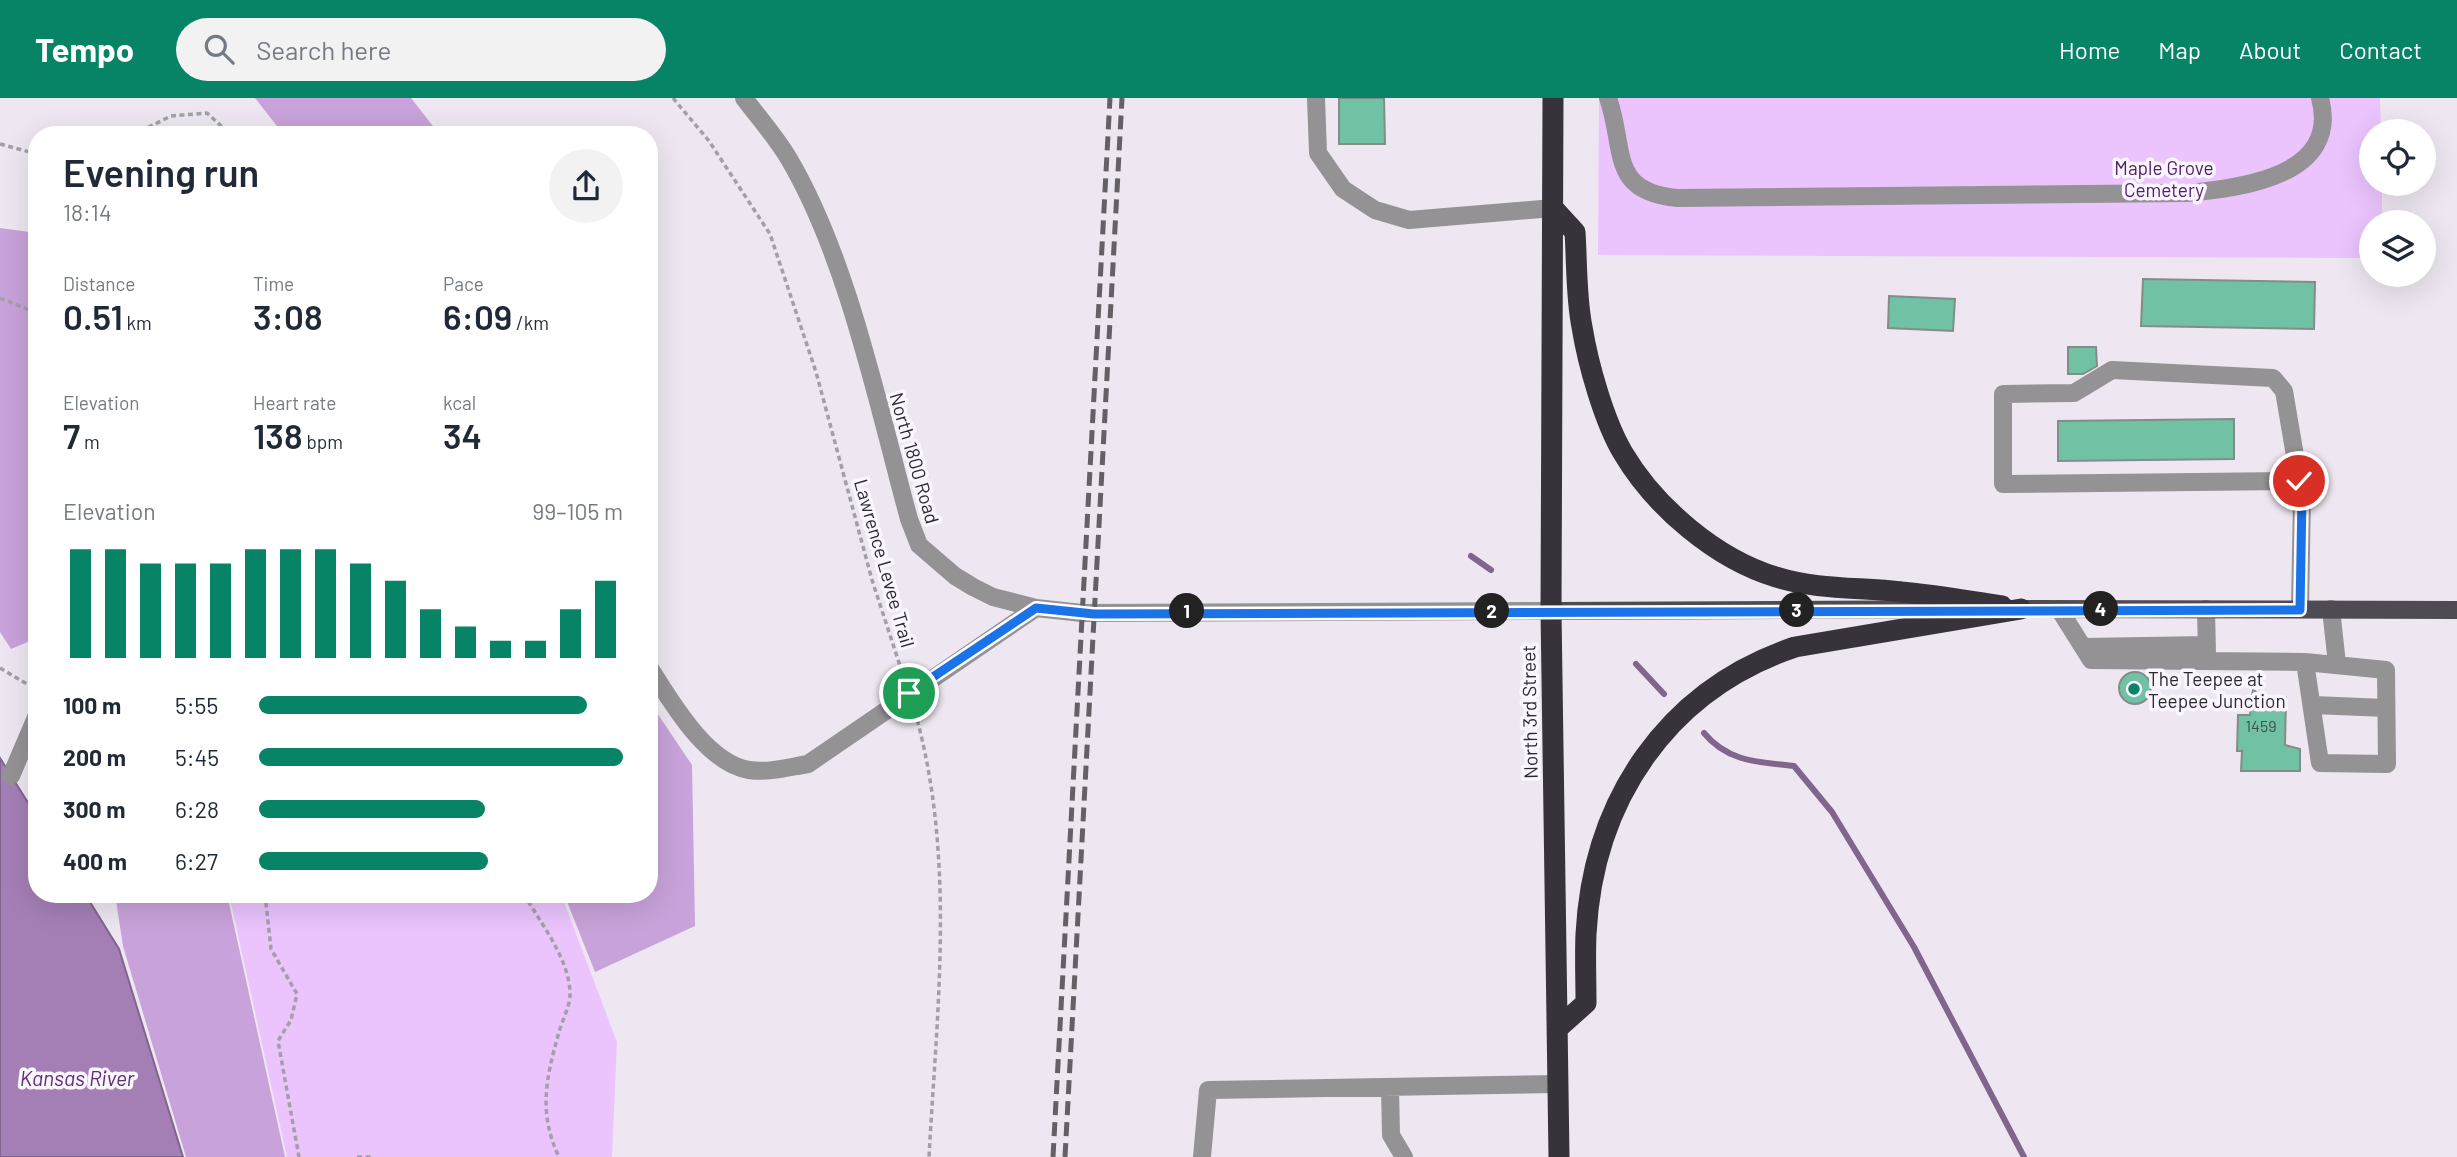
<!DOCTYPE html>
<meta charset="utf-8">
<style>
body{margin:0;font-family:Barlow,sans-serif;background:#f2f2f3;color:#1f2937;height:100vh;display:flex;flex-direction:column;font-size:26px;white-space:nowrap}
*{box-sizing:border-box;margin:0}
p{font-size:23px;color:#747a83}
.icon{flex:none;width:38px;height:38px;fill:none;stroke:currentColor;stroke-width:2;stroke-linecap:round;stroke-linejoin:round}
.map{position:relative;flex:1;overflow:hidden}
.sheet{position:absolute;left:28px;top:28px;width:630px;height:777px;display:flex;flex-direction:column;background:#fff;border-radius:28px;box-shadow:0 7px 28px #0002}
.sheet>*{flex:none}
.tools{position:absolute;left:2359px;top:21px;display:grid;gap:14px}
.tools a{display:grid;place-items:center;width:77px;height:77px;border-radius:50%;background:#fff;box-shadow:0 7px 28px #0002;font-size:35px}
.pin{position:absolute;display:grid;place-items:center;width:60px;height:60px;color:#fff;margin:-30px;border:4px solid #fff;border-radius:50%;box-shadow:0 2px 7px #0007}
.km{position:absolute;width:35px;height:35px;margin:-18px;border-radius:50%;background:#222;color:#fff;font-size:19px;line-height:35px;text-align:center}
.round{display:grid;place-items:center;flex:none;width:74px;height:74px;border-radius:37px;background:#f2f2f3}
.overview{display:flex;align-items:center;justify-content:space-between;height:119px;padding:0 35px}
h1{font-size:38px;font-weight:600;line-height:52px}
.stats{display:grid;grid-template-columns:repeat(3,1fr);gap:10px;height:119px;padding:7px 35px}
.stats div{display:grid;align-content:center}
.stats b{font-size:35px;font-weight:600}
.stats small{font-size:19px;font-weight:400}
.stats p{font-size:19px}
.chart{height:196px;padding:14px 35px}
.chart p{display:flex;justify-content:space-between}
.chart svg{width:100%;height:126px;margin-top:7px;stroke:#068465;stroke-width:6}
ul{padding:0 35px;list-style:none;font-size:23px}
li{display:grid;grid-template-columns:112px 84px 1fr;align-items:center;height:52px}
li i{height:18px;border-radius:9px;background:#068465}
header{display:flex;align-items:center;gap:42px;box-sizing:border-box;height:98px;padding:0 35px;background:#068465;color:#fff}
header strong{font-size:33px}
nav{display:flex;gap:38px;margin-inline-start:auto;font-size:24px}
.search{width:490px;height:63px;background:#f2f2f3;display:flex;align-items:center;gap:18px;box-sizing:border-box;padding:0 24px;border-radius:38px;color:#747a83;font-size:26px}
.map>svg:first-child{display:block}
.green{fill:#ebc4fe}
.forest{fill:#c8a2da}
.water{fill:#a47fb6;stroke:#80668d;stroke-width:2}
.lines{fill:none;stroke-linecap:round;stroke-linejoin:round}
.stream{stroke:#80668d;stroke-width:6}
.building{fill:#71c1a5;stroke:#828d88;stroke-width:2}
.path{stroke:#a49fa6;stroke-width:3.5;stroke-dasharray:5 3.5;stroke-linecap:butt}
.minor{stroke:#959296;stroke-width:18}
.major{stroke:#504b52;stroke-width:18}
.highway{stroke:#38333b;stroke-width:21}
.rail{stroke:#646065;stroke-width:5;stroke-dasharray:14 7;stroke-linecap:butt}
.route-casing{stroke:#fff;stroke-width:14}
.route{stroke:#1a73e8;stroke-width:9}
.poi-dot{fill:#068465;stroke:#fbf5ff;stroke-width:2.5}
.labels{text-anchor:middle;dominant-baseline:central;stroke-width:7;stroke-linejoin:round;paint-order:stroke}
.number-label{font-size:16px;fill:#3e504c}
.park-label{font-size:19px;fill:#4f2063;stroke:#fbf5ff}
.street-label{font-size:19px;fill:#2d2a2e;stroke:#fbf5ff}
.poi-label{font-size:19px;fill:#2d2a2e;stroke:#fbf5ff;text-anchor:start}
.water-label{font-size:21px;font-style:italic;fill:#5d2e71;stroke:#fbf5ff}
</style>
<header>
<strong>Tempo</strong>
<div class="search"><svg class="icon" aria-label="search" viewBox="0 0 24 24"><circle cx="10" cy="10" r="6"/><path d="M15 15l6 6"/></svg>Search here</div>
<nav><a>Home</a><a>Map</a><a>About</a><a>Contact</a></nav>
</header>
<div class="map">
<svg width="2457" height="1059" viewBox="0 0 2457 1059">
<rect width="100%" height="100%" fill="#eee7f1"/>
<path class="green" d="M1599,0h781l1,33h-10v53h11v38h-11v36l-773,-3z
M229,796h332l56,148 -5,115h-325z"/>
<path class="forest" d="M255,0h156l29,37h-156z
M0,130l37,5v405l-26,11 -11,-17z
M649,603l43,64 3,161 -100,46 -31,-78h85z
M115,796h112l58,263h-99l-63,-211z"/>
<path class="water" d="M0,660l37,59v77h48l34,55 64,208h-183z"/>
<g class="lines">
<path class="stream" d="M1471,458l20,14
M1636,566l28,30
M1704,635c24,29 54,29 90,33l38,46 82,135 110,210"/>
</g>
<path class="building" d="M1339,0h45l1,46h-46z
M2143,181l172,3 -1,47 -173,-3z
M1889,198l66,3 -2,32 -65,-3z
M2068,249h28l1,19 -14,8h-15z
M2234,321v40l-176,2v-40z
M2119 590a16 16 0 1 1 32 0a16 16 0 1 1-32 0Z
M2253,591l16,18 17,-9 -1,47 15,4v22h-59l1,-20h-5l1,-36h12z"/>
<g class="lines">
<path class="path" d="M673,0l36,43 61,93 46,138 56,208 32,98
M133,37l38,-19 36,-3 24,22
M0,46l37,10
M0,200l37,15
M0,570l37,22
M915,614c41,145 22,297 14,445
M265,796l6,55 26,45 -6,26 -13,21 21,116
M524,796c17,30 47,67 46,102 -1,12 -8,25 -11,36 -13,46 -21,81 0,125
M357,1059h17"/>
<path class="minor" d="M744,0c15,20 32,39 45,61 59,100 89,247 120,360l10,26 36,31 18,11 20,10 43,11 46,5 469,-2
M1316,0l2,55 25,36 32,21 34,10 144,-12
M1608,0c18,51 0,94 70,100l510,-5c53,-5 153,-17 132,-95
M2299,383l-296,3v-90l71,-1 38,-23 161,8 11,13 18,106 -2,112
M2059,511l32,51 214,2 15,101 67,1 -1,-94 -81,-8
M2206,511l1,46
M2331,511l6,55
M2083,549l124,-2
M649,569c22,34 57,96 100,103 20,3 40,-3 59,-6l228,-156
M2313,607l73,3
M11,678l26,-61
M1390,989l1,48 13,22
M1202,1059l6,-67 350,-6"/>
<path class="major" d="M2009,511l448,1
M1551,513l427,-2"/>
<path class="highway" d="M1553,0l-2,513 8,546
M1553,110l22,24c2,31 1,65 7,95 6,37 22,94 41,126 32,54 93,106 153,124 42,13 83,10 126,15 33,3 66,9 100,14
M1557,931l29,-26c0,-23 -1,-46 0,-69 7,-134 81,-244 209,-287l226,-38"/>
<path class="rail" d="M1053,1059l57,-1059
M1065,1059l57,-1059"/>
</g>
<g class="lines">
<g class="route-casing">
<path id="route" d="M909,595l127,-85 58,6 1206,-4 2,-113 -3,-16"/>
</g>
<use href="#route" class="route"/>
</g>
<circle class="poi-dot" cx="2134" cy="591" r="7"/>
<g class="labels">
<g class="number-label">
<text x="2261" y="627">1459</text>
</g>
<g class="park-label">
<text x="2164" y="69">Maple Grove<tspan x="2164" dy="22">Cemetery</tspan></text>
</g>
<g class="street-label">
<text transform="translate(915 360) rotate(74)">North 1800 Road</text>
<text transform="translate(885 465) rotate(74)">Lawrence Levee Trail</text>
<text transform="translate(1529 614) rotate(-91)">North 3rd Street</text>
</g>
<g class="poi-label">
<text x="2148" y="580">The Teepee at<tspan x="2148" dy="22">Teepee Junction</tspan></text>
</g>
<g class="water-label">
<text x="77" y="979">Kansas River</text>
</g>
</g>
</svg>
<div class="tools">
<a><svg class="icon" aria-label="locate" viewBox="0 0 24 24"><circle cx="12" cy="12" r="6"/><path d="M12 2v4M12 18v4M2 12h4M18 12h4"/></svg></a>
<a><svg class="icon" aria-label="layers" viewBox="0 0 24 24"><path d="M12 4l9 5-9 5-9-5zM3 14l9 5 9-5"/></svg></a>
</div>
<div class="pin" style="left:909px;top:595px;background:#1e9e55"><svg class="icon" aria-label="arrive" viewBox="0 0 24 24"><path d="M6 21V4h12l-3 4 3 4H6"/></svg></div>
<div class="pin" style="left:2299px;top:383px;background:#d93025"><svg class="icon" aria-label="check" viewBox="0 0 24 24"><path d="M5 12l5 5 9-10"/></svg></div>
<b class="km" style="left:1187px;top:513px">1</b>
<b class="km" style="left:1492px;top:513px">2</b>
<b class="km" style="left:1797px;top:512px">3</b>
<b class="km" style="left:2101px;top:511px">4</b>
<section class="sheet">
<div class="overview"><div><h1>Evening run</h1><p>18:14</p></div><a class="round"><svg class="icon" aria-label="share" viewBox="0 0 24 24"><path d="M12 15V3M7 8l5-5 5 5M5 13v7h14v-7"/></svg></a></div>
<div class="stats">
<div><p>Distance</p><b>0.51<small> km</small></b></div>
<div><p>Time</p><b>3:08</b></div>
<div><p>Pace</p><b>6:09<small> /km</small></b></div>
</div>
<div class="stats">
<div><p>Elevation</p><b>7<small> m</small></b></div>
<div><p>Heart rate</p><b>138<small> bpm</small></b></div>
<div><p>kcal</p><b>34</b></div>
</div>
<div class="chart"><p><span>Elevation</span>99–105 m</p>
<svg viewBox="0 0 160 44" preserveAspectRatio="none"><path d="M5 44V6M15 44V6M25 44V11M35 44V11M45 44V11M55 44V6M65 44V6M75 44V6M85 44V11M95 44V17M105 44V27M115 44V33M125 44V38M135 44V38M145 44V27M155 44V17"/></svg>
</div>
<ul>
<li><b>100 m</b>5:55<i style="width:90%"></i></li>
<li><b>200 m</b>5:45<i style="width:100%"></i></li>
<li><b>300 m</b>6:28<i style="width:62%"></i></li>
<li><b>400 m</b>6:27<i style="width:63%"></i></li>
</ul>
</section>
</div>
